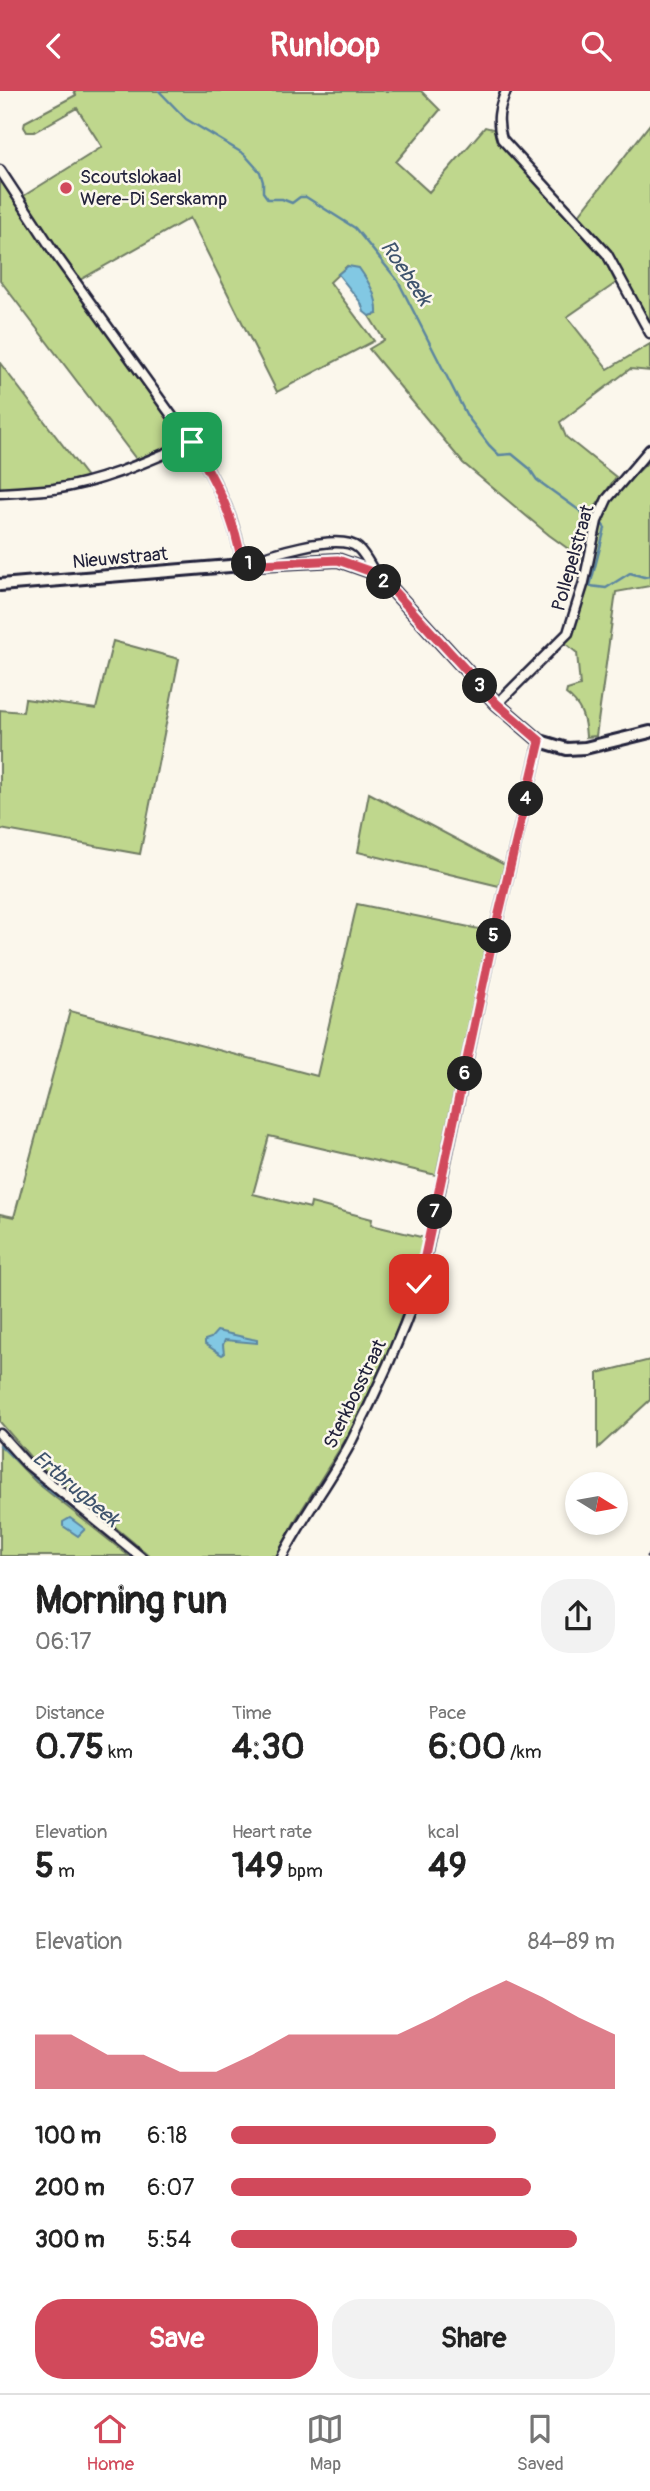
<!DOCTYPE html>
<meta charset="utf-8">
<style>
body{margin:0;font-family:Pangolin,sans-serif;background:#f2f2f2;color:#222;height:100vh;display:flex;flex-direction:column;font-size:26px;white-space:nowrap}
*{box-sizing:border-box;margin:0}
p{font-size:23px;color:#767676}
.icon{flex:none;width:38px;height:38px;fill:none;stroke:currentColor;stroke-width:2;stroke-linecap:round;stroke-linejoin:round}
.map{position:relative;height:1465px;overflow:hidden}
.sheet{display:flex;flex-direction:column;background:#fff;flex:1}
.sheet>*{flex:none}
.needle{width:46px;rotate:101deg}
.fabs{position:absolute;left:565px;top:1381px;display:grid;gap:14px}
.fabs a{display:grid;place-items:center;width:63px;height:63px;border-radius:50%;background:#fff;box-shadow:0 4px 10px #0003;font-size:35px}
.pin{position:absolute;display:grid;place-items:center;width:60px;height:60px;color:#fff;margin:-30px;border-radius:14px;box-shadow:0 4px 10px #0006}
.km{position:absolute;width:35px;height:35px;margin:-18px;border-radius:50%;background:#222;color:#fff;font-size:19px;line-height:35px;text-align:center}
.round{display:grid;place-items:center;flex:none;width:74px;height:74px;border-radius:28px;background:#f2f2f2}
.head{display:flex;align-items:center;justify-content:space-between;height:119px;padding:0 35px}
h1{font-size:38px;font-weight:700;line-height:52px}
.metrics{display:grid;grid-template-columns:repeat(3,1fr);gap:10px;height:119px;padding:7px 35px}
.metrics div{display:grid;align-content:center}
.metrics b{font-size:35px;font-weight:700}
.metrics small{font-size:19px;font-weight:400}
.metrics p{font-size:19px}
.chart{height:196px;padding:14px 35px}
.chart p{display:flex;justify-content:space-between}
.chart svg{width:100%;height:126px;margin-top:7px;fill:#d1495b;opacity:.7}
.cta{display:flex;gap:14px;margin-top:auto;padding:14px 35px}
.cta a{flex:1;height:80px;border-radius:28px;background:#d1495b;color:#fff;font-size:28px;font-weight:700;line-height:80px;text-align:center}
.cta a+a{background:#f2f2f2;color:#222}
ul{padding:0 35px;list-style:none;font-size:23px}
li{display:grid;grid-template-columns:112px 84px 1fr;align-items:center;height:52px}
li i{height:18px;border-radius:9px;background:#d1495b}
header{display:flex;justify-content:space-between;align-items:center;height:91px;padding:0 35px;background:#d1495b;color:#fff;font-size:32px;font-weight:700}
.menu{display:flex;justify-content:space-around;align-items:center;height:98px;border-top:2px solid #e0e0e0;background:#fff;font-size:19px;color:#767676}
.menu a{display:grid;justify-items:center;gap:4px}
.menu .selected{color:#d1495b}
.map>svg:first-child{display:block}
.green{fill:#bfd78d;stroke:#707c64;stroke-width:2}
.water{fill:#82c8e3;stroke:#5c86a0;stroke-width:2}
.lines{fill:none;stroke-linecap:round;stroke-linejoin:round}
.stream{stroke:#5c86a0;stroke-width:2.5}
.street-casing{stroke:#22223b;stroke-width:13}
.secondary-casing{stroke:#22223b;stroke-width:16}
.street{stroke:#fbf7ec;stroke-width:8}
.secondary{stroke:#fbf7ec;stroke-width:10}
.rail{stroke:#22223b;stroke-width:2.5;stroke-dasharray:10 5;stroke-linecap:butt}
.route-casing{stroke:#fff;stroke-width:14}
.route{stroke:#d1495b;stroke-width:9}
.poi-dot{fill:#d1495b;stroke:#fbf7ec;stroke-width:2.5}
.labels{text-anchor:middle;dominant-baseline:central;stroke-width:5;stroke-linejoin:round;paint-order:stroke}
.poi-label{font-size:19px;fill:#22223b;stroke:#fbf7ec;text-anchor:start}
.street-label{font-size:19px;fill:#22223b;stroke:#fbf7ec}
.water-label{font-size:21px;font-style:italic;fill:#3f546d;stroke:#fbf7ec}
</style>
<header><svg class="icon" aria-label="back" viewBox="0 0 24 24"><path d="M15 5l-7 7 7 7"/></svg>Runloop<svg class="icon" aria-label="search" viewBox="0 0 24 24"><circle cx="10" cy="10" r="6"/><path d="M15 15l6 6"/></svg></header>
<div class="map">
<svg width="650" height="1466" viewBox="0 0 650 1466">
<rect width="100%" height="100%" fill="#fbf7ec"/>
<filter id="ink" filterUnits="userSpaceOnUse"><feTurbulence type="fractalNoise" baseFrequency=".0143" numOctaves="2"/><feDisplacementMap in="SourceGraphic" scale="14" xChannelSelector="R" yChannelSelector="G"/><feConvolveMatrix kernelMatrix="1 2 1 2 8 2 1 2 1" color-interpolation-filters="sRGB"/></filter>
<g filter="url(#ink)">
<path class="green" d="M74,0h347l19,19 -44,52 33,30 56,-65 8,2c27,47 73,77 105,120 7,10 12,23 18,34l-49,34 41,52 42,-25v27l-20,-2 -70,53 6,15 50,40 -29,42 -6,39 -32,-23 -86,-72 -94,-114 15,-9 -15,-24 8,-2 -30,-48 -17,16 44,59 -97,51 -87,-174 -112,63 -23,-32 -33,-52 80,-50 -25,-39 -43,24h-7l-3,-5 1,-5 51,-27z
M650,33v198l-42,-75 -29,-32z
M0,88l61,89 125,171 -12,8 -35,16 -139,-183z
M0,272l87,114 -36,9 -51,4z
M650,369v126l-34,6 -20,144 -10,1c-1,-19 -5,-32 -20,-43l1,-4 13,-4 -3,-33 -12,-10c22,-38 22,-84 37,-125 9,-24 31,-40 48,-58z
M113,550l66,18 -39,195 -140,-25v-119l23,2 2,-13 71,10z
M369,702l136,72 -6,21 -141,-34z
M357,813l132,27 -53,244 -167,-39 -16,58 57,14 1,-5 61,16 -1,6 54,13 -14,53 -24,66 -38,77 -53,85 -19,37h-127l-119,-98 -31,-36v-208l14,3 56,-206 247,65z
M650,1269v40l-52,48v-75z
M0,1354l36,37 93,74h-129z"/>
<path class="water" d="M348,175l11,2c10,14 19,29 18,46l-8,2 -5,-4 -3,-9 -23,-29z
M217,1240l35,8 5,1v3l-32,-3 -2,5 1,9 -2,1 -17,-11v-4l6,-2z
M70,1427l15,11 -7,7 -15,-10v-4z"/>
<g class="lines">
<path class="stream" d="M159,0l27,28 58,35 16,18 3,10v10l5,7h14l10,4 8,-6h6l49,31 43,53 69,135 22,29 10,10 13,-1 17,14 8,12 57,41
M602,433l3,4 -15,58 16,2 24,-15 14,4 6,-1
M0,1354l43,41 53,40
M102,1439l31,27"/>
<g class="street-casing">
<path id="street" d="M506,0c-7,17 -10,30 -4,48l105,115 43,79
M0,79l56,85 142,197c21,35 39,72 44,113 22,-9 97,-34 116,-17 7,6 13,19 18,27
M0,402c18,-1 36,-2 54,-4 48,-7 94,-28 138,-47
M497,613l71,-71 16,-51 13,-61 10,-22 43,-50
M0,1343l27,30 114,93
M282,1466c20,-39 46,-73 67,-111 27,-52 51,-106 71,-162l71,-337 49,-206"/>
</g>
<g class="secondary-casing">
<path id="secondary" d="M0,494l242,-20 96,-5 31,11 21,16 107,117 43,37 27,8 18,-1 65,-16"/>
</g>
<use href="#street" class="street"/>
<use href="#secondary" class="secondary"/>
<path class="rail" d="M646,1466l4,-3"/>
</g>
</g>
<g class="lines" filter="url(#ink)">
<g class="route-casing">
<path id="route" d="M192,351c23,38 44,78 50,123l96,-5 31,11 21,16 107,117 43,37 -49,206 -72,337"/>
</g>
<use href="#route" class="route"/>
</g>
<circle class="poi-dot" cx="66" cy="97" r="7"/>
<g class="labels">
<g class="poi-label">
<text x="80" y="86">Scoutslokaal<tspan x="80" dy="22">Were-Di Serskamp</tspan></text>
</g>
<g class="street-label">
<text transform="translate(120 467) rotate(-5)">Nieuwstraat</text>
<text transform="translate(573 467) rotate(-74)">Pollepelstraat</text>
<text transform="translate(355 1303) rotate(-64)">Sterkbosstraat</text>
</g>
<g class="water-label">
<text transform="translate(406 182) rotate(56)">Roebeek</text>
<text transform="translate(76 1398) rotate(40)">Ertbrugbeek</text>
</g>
</g>
</svg>
<div class="fabs">
<a><svg class="needle" viewBox="-14 -14 28 28"><path d="M0-13l5 13h-10z" fill="#e53935"/><path d="M0 13l5-13h-10z" fill="#767676"/></svg></a>
</div>
<div class="pin" style="left:192px;top:351px;background:#1e9e55"><svg class="icon" aria-label="arrive" viewBox="0 0 24 24"><path d="M6 21V4h12l-3 4 3 4H6"/></svg></div>
<div class="pin" style="left:419px;top:1193px;background:#d93025"><svg class="icon" aria-label="check" viewBox="0 0 24 24"><path d="M5 12l5 5 9-10"/></svg></div>
<b class="km" style="left:249px;top:473px">1</b>
<b class="km" style="left:384px;top:491px">2</b>
<b class="km" style="left:480px;top:595px">3</b>
<b class="km" style="left:526px;top:708px">4</b>
<b class="km" style="left:494px;top:845px">5</b>
<b class="km" style="left:465px;top:983px">6</b>
<b class="km" style="left:435px;top:1121px">7</b>
</div>
<section class="sheet">
<div class="head"><div><h1>Morning run</h1><p>06:17</p></div><a class="round"><svg class="icon" aria-label="share" viewBox="0 0 24 24"><path d="M12 15V3M7 8l5-5 5 5M5 13v7h14v-7"/></svg></a></div>
<div class="metrics">
<div><p>Distance</p><b>0.75<small> km</small></b></div>
<div><p>Time</p><b>4:30</b></div>
<div><p>Pace</p><b>6:00<small> /km</small></b></div>
</div>
<div class="metrics">
<div><p>Elevation</p><b>5<small> m</small></b></div>
<div><p>Heart rate</p><b>149<small> bpm</small></b></div>
<div><p>kcal</p><b>49</b></div>
</div>
<div class="chart"><p><span>Elevation</span>84–89 m</p>
<svg viewBox="0 0 160 44" preserveAspectRatio="none"><path d="M0 44V25L10 25L20 32L30 32L40 38L50 38L60 32L70 25L80 25L90 25L100 25L110 19L120 12L130 6L140 12L150 19L160 25V44z"/></svg>
</div>
<ul>
<li><b>100 m</b>6:18<i style="width:69%"></i></li>
<li><b>200 m</b>6:07<i style="width:78%"></i></li>
<li><b>300 m</b>5:54<i style="width:90%"></i></li>
</ul>
<div class="cta"><a>Save</a><a>Share</a></div>
</section>
<nav class="menu">
<a class="selected"><svg class="icon" aria-label="home" viewBox="0 0 24 24"><path d="M3 11l9-7 9 7M6 9v11h12V9"/></svg>Home</a>
<a><svg class="icon" aria-label="map" viewBox="0 0 24 24"><path d="M3 6l6-2 6 2 6-2v14l-6 2-6-2-6 2zM9 4v14M15 6v14"/></svg>Map</a>
<a><svg class="icon" aria-label="saved" viewBox="0 0 24 24"><path d="M7 4h10v16l-5-4-5 4z"/></svg>Saved</a>
</nav>
